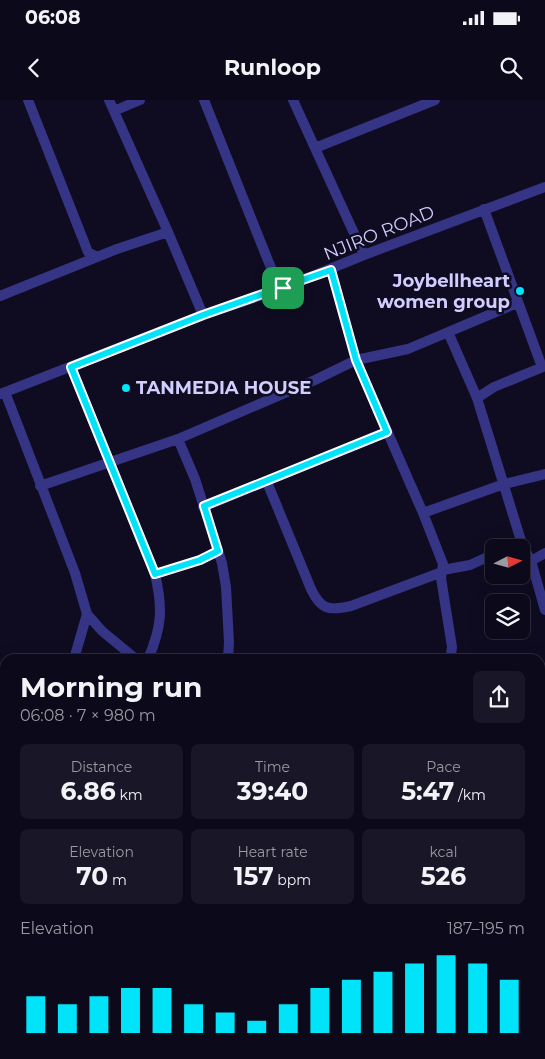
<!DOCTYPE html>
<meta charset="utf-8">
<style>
body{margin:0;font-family:Montserrat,sans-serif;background:#191727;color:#f1f3f6;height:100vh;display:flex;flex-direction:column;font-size:19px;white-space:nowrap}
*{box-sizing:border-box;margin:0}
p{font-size:16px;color:#9a9aa2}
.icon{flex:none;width:28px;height:28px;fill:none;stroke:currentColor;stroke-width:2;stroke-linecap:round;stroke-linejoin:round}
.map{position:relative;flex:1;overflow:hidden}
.panel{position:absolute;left:0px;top:554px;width:545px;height:406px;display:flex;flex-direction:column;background:#0b091a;border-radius:15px 15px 0 0;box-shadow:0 5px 20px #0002,0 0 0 1px #2b2a39}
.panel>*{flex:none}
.needle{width:32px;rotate:84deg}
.fabs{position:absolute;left:485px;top:439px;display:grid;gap:10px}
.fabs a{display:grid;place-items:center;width:45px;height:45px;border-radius:8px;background:#0b091a;box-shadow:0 5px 20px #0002,0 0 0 1px #2b2a39;font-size:25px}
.pin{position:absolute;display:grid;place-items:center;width:42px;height:42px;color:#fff;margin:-21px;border-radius:10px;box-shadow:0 2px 8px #0006}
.round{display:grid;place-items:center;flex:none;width:52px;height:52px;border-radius:8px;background:#191727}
.overview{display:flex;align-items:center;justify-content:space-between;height:85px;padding:0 20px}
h1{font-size:28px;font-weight:700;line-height:38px}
.stats{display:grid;grid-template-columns:repeat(3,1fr);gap:8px;height:85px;padding:5px 20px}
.stats div{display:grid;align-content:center;border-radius:8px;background:#191727;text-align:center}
.stats b{font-size:25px;font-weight:700}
.stats small{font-size:14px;font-weight:400}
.stats p{font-size:14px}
.chart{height:140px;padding:10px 20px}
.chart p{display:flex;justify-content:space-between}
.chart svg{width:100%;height:90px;margin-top:5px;stroke:#00e3f8;stroke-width:6}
.status{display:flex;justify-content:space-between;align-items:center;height:35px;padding:0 25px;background:#0b091a;direction:ltr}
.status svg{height:14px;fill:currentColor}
header{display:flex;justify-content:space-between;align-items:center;height:65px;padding:0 20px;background:#0b091a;font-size:22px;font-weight:700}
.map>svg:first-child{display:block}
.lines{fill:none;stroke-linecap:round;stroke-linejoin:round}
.stream{stroke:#082045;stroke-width:2}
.minor{stroke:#353485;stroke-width:10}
.route-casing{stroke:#fff;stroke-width:10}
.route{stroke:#00e3f8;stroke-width:6}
.poi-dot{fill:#00e3f8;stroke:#0f0c22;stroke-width:2}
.labels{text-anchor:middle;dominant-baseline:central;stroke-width:5;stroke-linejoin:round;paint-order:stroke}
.street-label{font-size:18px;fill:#d2cdff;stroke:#0f0c22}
.poi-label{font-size:18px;font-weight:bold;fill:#d2cdff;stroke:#0f0c22;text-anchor:end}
</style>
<div class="status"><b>06:08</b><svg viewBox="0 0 49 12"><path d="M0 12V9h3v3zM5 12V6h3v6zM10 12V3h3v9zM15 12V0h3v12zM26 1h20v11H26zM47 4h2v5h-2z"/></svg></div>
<header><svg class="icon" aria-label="back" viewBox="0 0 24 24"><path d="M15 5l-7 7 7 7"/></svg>Runloop<svg class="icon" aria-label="search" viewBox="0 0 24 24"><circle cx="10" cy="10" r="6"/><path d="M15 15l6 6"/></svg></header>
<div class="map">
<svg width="545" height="959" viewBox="0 0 545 959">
<rect width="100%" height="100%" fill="#0f0c22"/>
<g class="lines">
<path class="stream" d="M540,939h5
M344,959l27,-4"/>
<path class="minor" d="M28,0l60,152 9,5
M109,0l59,132 35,83
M204,0l65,163 8,18 6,7
M293,0l71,155
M114,11l26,-11
M315,48l120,-48
M484,109l58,158
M331,170l25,90 67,153 20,51 -2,14 11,69 -1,7 -3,5
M0,196l117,-47 51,-17
M448,232l29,66 45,146 9,17 14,49
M71,267l84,207c8,34 7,53 -7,85
M5,292l70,181 12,41 15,17 34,28
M0,294l203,-79 80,-27 81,-33 181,-68
M477,298l17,-11 51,-21
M178,339l17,40 27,84 4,24 3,55 -1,17
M267,382l44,107c10,21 18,22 40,17l91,-34
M40,386l138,-47 137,-59 41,-20 52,-11 109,-46
M203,407l184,-75
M423,413l81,-29 41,-10
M511,448l11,-4
M531,461l14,-8
M443,470l27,-5 24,-11
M155,474l45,-14 18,-9
M74,559l13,-45
M540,665l5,-4
M540,769h5
M0,794l5,-2
M540,832h5
M0,944l5,-1"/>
</g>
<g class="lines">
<g class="route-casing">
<path id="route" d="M331,170l25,90 31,72 -183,74 14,45 -18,9 -45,14 -84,-207 132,-52z"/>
</g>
<use href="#route" class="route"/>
</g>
<g class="poi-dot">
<circle cx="520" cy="191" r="5"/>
<circle cx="126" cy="288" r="5"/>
</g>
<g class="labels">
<g class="street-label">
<text transform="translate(379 133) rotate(-22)">NJIRO ROAD</text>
</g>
<g class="poi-label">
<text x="510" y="181">Joybellheart<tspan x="510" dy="21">women group</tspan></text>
<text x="136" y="288" text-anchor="start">TANMEDIA HOUSE</text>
</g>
</g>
</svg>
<div class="fabs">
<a><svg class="needle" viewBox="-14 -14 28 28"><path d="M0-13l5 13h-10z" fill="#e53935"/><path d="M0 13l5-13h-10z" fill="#9a9aa2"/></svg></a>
<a><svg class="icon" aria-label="layers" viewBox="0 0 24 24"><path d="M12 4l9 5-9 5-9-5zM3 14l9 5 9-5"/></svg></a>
</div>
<div class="pin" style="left:283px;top:188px;background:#1e9e55"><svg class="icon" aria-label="arrive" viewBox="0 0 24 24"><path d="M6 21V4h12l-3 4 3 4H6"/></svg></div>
<section class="panel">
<div class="overview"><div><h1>Morning run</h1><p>06:08 · 7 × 980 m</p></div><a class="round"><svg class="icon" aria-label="share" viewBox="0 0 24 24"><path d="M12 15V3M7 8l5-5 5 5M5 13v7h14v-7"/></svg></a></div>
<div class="stats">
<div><p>Distance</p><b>6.86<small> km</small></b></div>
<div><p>Time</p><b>39:40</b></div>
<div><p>Pace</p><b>5:47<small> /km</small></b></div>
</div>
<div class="stats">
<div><p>Elevation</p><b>70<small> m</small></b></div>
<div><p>Heart rate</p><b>157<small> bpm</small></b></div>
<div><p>kcal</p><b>526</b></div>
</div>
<div class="chart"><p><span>Elevation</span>187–195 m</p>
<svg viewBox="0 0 160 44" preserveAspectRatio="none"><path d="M5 44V26M15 44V30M25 44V26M35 44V22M45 44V22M55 44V30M65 44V34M75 44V38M85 44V30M95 44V22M105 44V18M115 44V14M125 44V10M135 44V6M145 44V10M155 44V18"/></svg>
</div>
</section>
</div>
